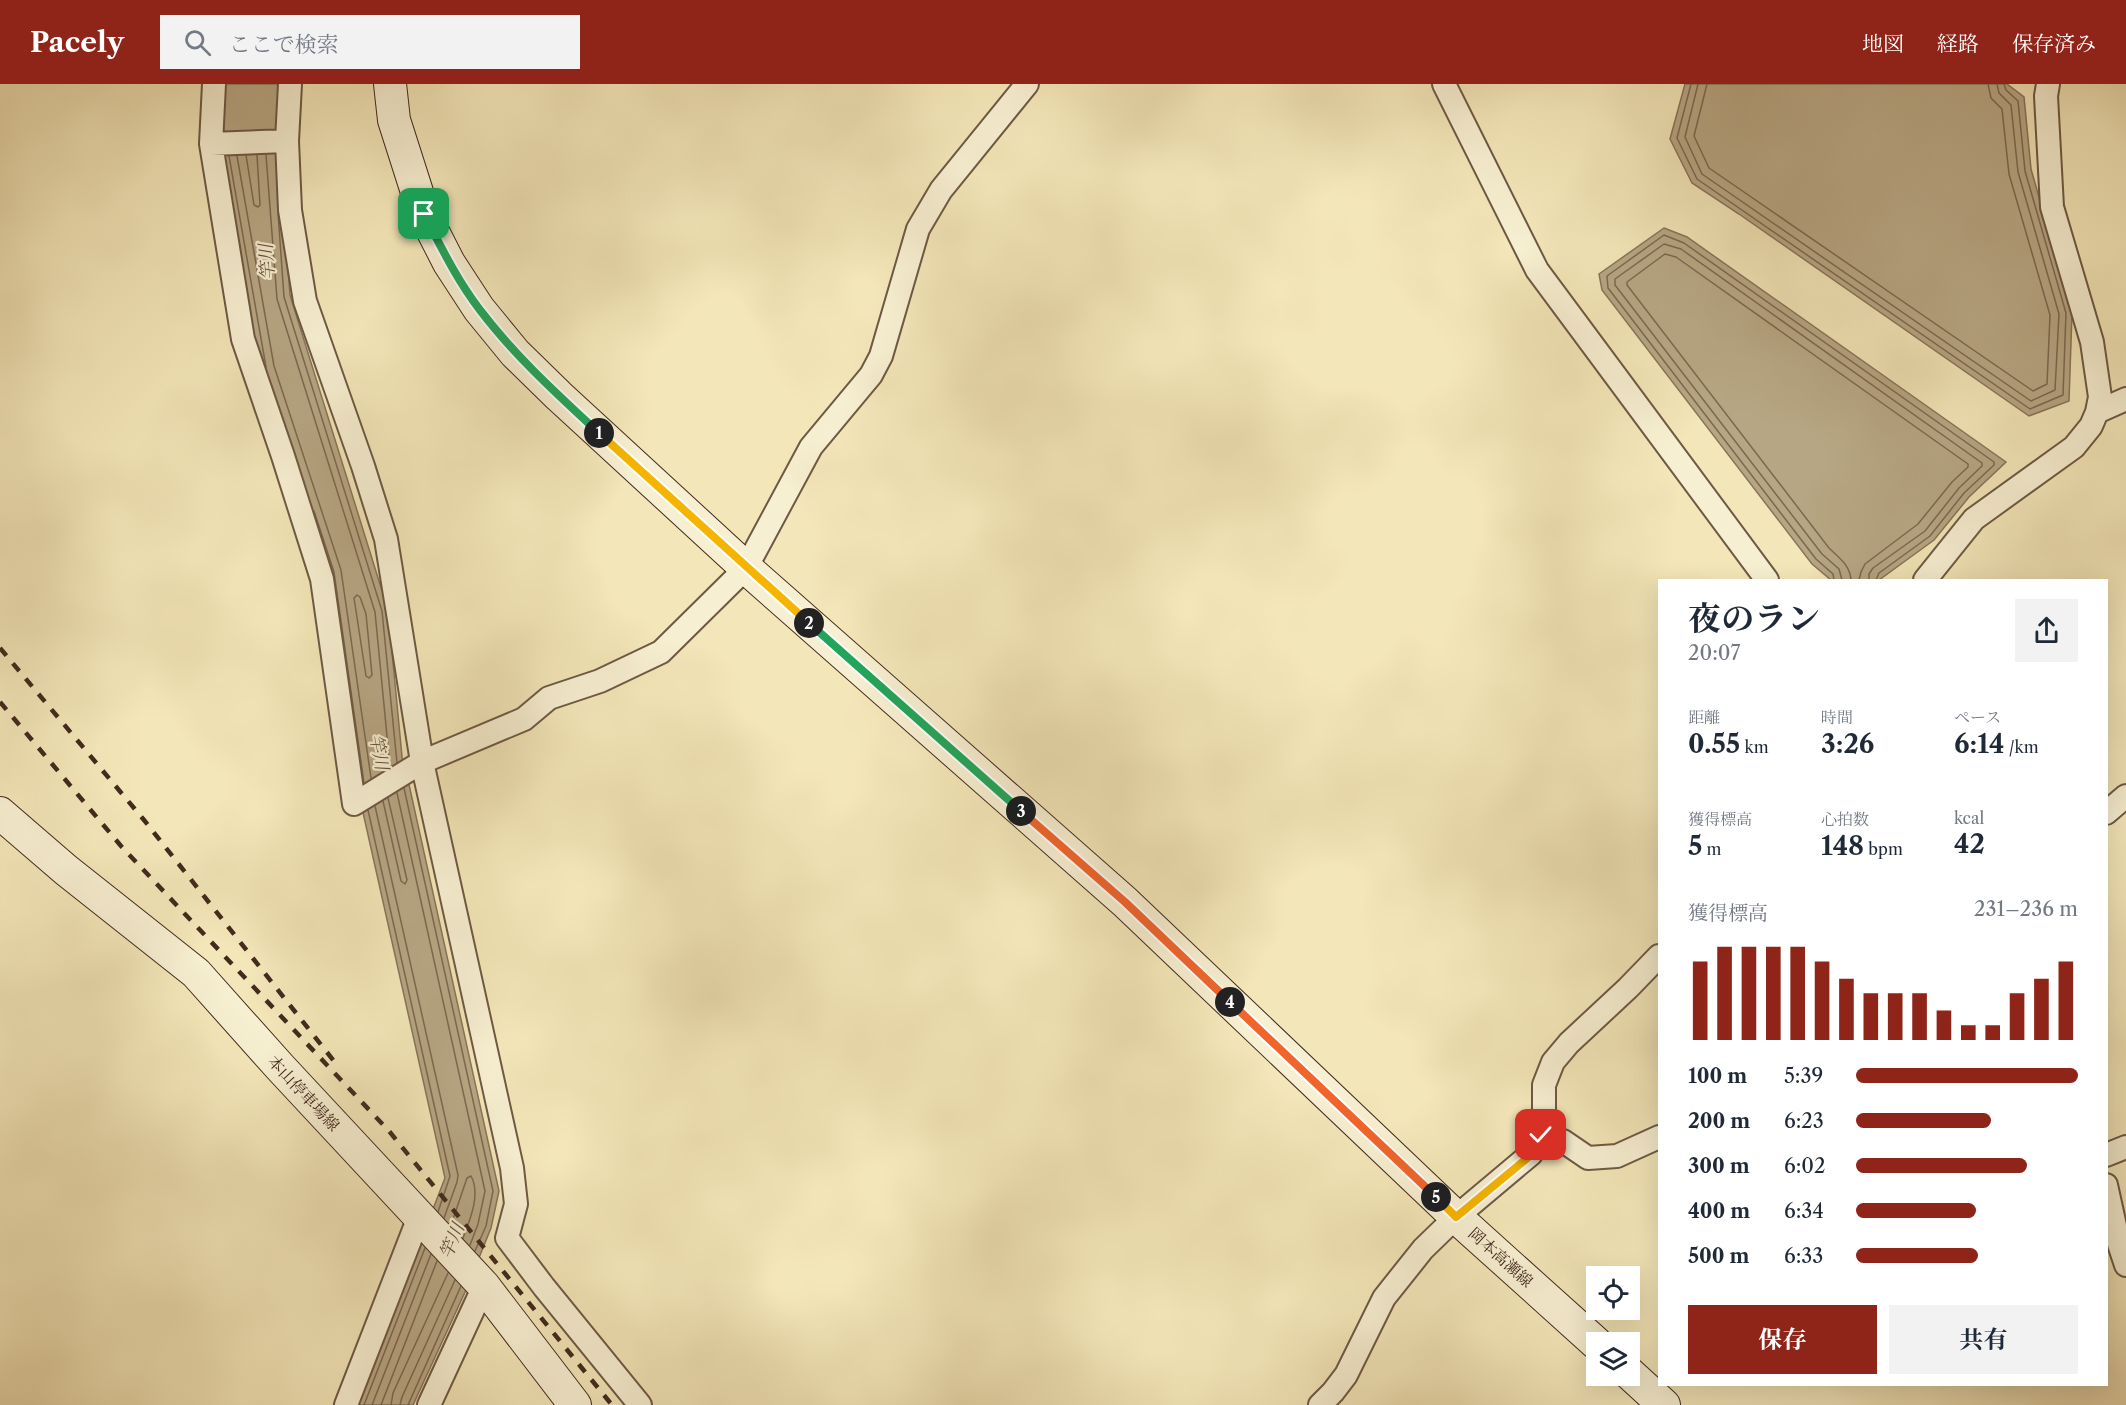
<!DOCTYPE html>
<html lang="ja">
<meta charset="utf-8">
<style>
body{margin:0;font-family:"Libre Caslon Text","Noto Serif JP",serif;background:#f2f2f3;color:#1f2937;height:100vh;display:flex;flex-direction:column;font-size:22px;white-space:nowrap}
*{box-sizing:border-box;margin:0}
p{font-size:20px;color:#747a83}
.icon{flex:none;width:33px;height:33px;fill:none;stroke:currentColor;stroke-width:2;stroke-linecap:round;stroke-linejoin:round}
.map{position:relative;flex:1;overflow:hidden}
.details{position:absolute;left:1658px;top:495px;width:450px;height:807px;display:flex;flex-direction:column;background:#fff;border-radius:0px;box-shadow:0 6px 24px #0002}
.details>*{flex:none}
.fabs{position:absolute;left:1586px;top:1182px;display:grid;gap:12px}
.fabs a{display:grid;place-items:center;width:54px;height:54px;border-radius:0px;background:#fff;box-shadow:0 6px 24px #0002;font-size:30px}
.pin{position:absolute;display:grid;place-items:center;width:51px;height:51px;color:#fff;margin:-26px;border-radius:12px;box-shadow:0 3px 9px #0006}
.km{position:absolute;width:30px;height:30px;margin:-15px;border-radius:50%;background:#222;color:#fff;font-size:16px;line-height:30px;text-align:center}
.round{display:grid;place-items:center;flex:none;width:63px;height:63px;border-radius:0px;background:#f2f2f3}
.head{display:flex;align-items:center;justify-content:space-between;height:102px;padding:0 30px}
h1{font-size:33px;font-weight:700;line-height:45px}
.figures{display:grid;grid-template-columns:repeat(3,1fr);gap:9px;height:102px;padding:6px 30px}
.figures div{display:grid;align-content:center}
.figures b{font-size:26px;font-weight:700}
.figures small{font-size:16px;font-weight:400}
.figures p{font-size:16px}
.chart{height:168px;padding:12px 30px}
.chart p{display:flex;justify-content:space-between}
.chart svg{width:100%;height:108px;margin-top:6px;stroke:#8f2418;stroke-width:6}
.primary-button{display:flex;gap:12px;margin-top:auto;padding:12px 30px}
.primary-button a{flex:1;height:69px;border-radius:0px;background:#8f2418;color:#fff;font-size:24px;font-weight:700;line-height:69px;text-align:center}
.primary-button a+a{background:#f2f2f3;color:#1f2937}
ul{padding:0 30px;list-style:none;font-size:20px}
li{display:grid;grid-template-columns:96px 72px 1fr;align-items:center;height:45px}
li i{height:15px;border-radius:8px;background:#8f2418}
header{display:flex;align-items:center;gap:36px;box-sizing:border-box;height:84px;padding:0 30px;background:#8f2418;color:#fff}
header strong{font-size:28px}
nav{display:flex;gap:33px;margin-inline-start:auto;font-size:21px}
.search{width:420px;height:54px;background:#f2f2f3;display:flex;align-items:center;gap:15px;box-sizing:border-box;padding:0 21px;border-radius:0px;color:#747a83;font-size:22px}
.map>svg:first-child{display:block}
.water{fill:#b7a683;stroke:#88745a;stroke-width:1.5}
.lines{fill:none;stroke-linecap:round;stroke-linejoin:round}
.shore{stroke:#7c6850;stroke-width:1.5}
.street-casing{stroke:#6e5944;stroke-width:26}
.secondary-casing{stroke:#422a1d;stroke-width:34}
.street{stroke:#f7efd1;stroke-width:22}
.secondary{stroke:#f7efd1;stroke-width:32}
.rail{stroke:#422a1d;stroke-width:4.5;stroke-dasharray:10 10;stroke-linecap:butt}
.split-1-casing{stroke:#fff;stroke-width:12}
.split-2-casing{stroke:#fff;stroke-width:12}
.split-3-casing{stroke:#fff;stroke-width:12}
.split-4-casing{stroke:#fff;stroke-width:12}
.split-5-casing{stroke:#fff;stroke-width:12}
.split-6-casing{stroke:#fff;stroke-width:12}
.split-1{stroke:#22a559;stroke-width:8}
.split-2{stroke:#f5b400;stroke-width:8}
.split-3{stroke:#22a559;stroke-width:8}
.split-4{stroke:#f0652b;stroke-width:8}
.split-5{stroke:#f0652b;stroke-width:8}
.split-6{stroke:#f5b400;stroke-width:8}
.labels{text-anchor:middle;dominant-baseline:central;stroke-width:4.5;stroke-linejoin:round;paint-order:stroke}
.street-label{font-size:16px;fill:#422a1d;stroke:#f7efd1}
.water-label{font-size:18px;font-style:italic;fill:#654f3c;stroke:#f7efd1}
</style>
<header>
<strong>Pacely</strong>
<div class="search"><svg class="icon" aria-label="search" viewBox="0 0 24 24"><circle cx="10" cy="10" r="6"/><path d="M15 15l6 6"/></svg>ここで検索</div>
<nav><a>地図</a><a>経路</a><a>保存済み</a></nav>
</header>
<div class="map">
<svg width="2126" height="1321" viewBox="0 0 2126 1321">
<rect width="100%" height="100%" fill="#f3e6b8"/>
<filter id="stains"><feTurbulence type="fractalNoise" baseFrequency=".00333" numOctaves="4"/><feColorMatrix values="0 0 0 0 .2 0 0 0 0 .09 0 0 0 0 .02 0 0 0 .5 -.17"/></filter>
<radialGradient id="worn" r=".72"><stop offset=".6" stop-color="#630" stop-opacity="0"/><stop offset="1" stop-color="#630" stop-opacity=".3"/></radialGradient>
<path class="water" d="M222,0h58l-5,54 4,10 11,147 98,315 15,157 5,13 91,411 -8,37 -25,62 -53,115h-56l88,-227 -83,-370 -34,-235 -68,-203 -38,-221z
M1685,0h322l17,13 7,72 41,144 -3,88 -40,15 -290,-202 -47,-31 -22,-44z
M1664,144l23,9 319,225 -37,35 -35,43 -55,40h-48l-19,-16 -210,-274 -3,-16z"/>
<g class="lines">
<path class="shore" d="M1691,0l-14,54 20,41 333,230 33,-14 3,-82 -41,-142 -7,-70 -12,-11 -2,-6
M1698,0l-13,53 17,37 329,227 24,-11 4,-76 -41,-142 -7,-67 -12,-12 -2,-9
M1707,0l-13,52 15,32 324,223 14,-7 3,-69 -41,-141 -7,-65 -11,-11 -3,-14
M246,71l8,50 4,2 2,-2 -3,-50
M266,71l11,144 98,313 15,155
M229,72l37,211
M237,72l37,210 67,204 30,208
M278,129l6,84 98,314 15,152
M314,427l20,61 30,211
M1834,496l-1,-6 -17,-15 -208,-271 -1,-12 57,-41 20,8 310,219v3l-30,28 -34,43 -51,37 -3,7
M1842,496l-3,-11 -17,-15 -207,-269v-6l49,-35 17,5 301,214v3l-23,22 -34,43 -52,37 -4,6v6
M1851,496c-1,-15 -12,-22 -22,-32l-202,-263v-3l38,-28 11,3 292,207v3l-16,15 -34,42 -53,40 -4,8 -2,8
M357,511l3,2 6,17 6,61 -3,3 -3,-2 -12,-78z
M404,704l89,403 -7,35 -11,25
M397,709l88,398 -7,33 -8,21
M383,717l18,80 4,3 2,-4 -19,-82
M375,722l83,369 -1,7 -13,36
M368,726l82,366 -12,36
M451,1141l16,-47 4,-2c10,18 -1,44 -8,62
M364,1321l61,-157
M372,1321l59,-151
M381,1321l56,-144
M391,1321l2,-12 55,-120
M400,1321l2,-8 53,-117
M408,1321l53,-119"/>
<g class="street-casing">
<path id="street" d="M214,0l-3,60 32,195 40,117 39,123 32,225 68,-42 102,-43 25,-21 51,-17 61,-29 85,-84 65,-121 60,-72 10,-19 37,-127 23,-39 86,-106
M290,0l-3,57 3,69 15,91 58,165 23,73 36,223 90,406 4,36 -9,34 37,49 96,118
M1444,0l93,186 230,310
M211,60l76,-3
M2097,328l29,-13
M1925,496l49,-61 100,-72 17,-21 6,-14 3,-15 -8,-55 -40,-135 -6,-111 2,-12
M2106,729l20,-17
M1541,1051l22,6 25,17 29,-2 42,-19
M2106,1071l20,-8
M2106,1101l13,59 7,21
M346,1321l73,-188
M429,1321l55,-119
M1320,1321l13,-13 13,-17 38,-77 39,-49 33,-32 75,-63 10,-19 3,-21v-29l9,-23 16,-19 59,-55 31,-32"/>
</g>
<g class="secondary-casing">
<path id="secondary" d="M390,0l4,36 30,94 25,49 30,46 36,44 44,43 187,172 379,334 331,315 140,126
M0,729l66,57 130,103 84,94 204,219 91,119
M1629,1289l35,32"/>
</g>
<use href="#street" class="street"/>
<use href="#secondary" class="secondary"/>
<path class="rail" d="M0,564l144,172 193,245
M0,618l121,144 268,285 223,274"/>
</g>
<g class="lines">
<g class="split-1-casing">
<path id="split-1" d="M424,130c17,33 33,66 56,96 35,46 77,84 119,123"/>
</g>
<g class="split-2-casing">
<path id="split-2" d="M599,349l210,190"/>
</g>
<g class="split-3-casing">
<path id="split-3" d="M809,539l212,188"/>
</g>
<g class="split-4-casing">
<path id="split-4" d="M1021,727l104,91 105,100"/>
</g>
<g class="split-5-casing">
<path id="split-5" d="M1230,918l206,195"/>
</g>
<g class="split-6-casing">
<path id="split-6" d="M1436,1113l20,20 75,-62 10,-20"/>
</g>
<use href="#split-1" class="split-1"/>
<use href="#split-2" class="split-2"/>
<use href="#split-3" class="split-3"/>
<use href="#split-4" class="split-4"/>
<use href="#split-5" class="split-5"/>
<use href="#split-6" class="split-6"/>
</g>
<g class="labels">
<g class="street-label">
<text transform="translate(304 1009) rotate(47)">本山停車場線</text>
<text transform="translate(1501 1173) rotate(42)">岡本高瀬線</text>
</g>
<g class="water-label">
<text transform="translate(267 178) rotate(-94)">竿川</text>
<text transform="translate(379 668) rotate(79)">竿川</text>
<text transform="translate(452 1157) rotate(-67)">竿川</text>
</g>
</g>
<rect width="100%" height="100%" filter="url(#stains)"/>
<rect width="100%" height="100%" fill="url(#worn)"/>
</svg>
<div class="fabs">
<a><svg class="icon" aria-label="locate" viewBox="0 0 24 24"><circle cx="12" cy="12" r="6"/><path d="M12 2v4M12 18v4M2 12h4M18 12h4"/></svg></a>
<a><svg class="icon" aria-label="layers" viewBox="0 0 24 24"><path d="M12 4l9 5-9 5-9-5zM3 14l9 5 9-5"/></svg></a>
</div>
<div class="pin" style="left:424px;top:130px;background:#1e9e55"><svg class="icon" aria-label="arrive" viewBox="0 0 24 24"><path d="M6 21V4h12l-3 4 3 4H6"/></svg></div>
<div class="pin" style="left:1541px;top:1051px;background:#d93025"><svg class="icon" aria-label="check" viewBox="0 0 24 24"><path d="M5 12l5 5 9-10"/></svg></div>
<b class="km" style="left:599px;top:349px">1</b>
<b class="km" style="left:809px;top:539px">2</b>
<b class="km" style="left:1021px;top:727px">3</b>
<b class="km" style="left:1230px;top:918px">4</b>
<b class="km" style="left:1436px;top:1113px">5</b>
<section class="details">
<div class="head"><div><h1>夜のラン</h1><p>20:07</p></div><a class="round"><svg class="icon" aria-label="share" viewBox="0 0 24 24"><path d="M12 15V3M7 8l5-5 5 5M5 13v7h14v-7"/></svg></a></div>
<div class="figures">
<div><p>距離</p><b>0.55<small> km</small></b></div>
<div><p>時間</p><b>3:26</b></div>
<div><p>ペース</p><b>6:14<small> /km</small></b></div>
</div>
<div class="figures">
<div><p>獲得標高</p><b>5<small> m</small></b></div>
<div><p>心拍数</p><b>148<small> bpm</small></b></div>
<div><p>kcal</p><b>42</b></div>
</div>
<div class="chart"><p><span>獲得標高</span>231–236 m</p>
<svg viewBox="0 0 160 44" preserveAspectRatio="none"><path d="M5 44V12M15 44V6M25 44V6M35 44V6M45 44V6M55 44V12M65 44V19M75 44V25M85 44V25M95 44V25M105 44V32M115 44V38M125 44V38M135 44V25M145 44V19M155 44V12"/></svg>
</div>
<ul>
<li><b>100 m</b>5:39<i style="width:100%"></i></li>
<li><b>200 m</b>6:23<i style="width:61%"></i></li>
<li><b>300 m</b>6:02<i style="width:77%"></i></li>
<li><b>400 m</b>6:34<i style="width:54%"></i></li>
<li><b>500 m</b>6:33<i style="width:55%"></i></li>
</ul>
<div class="primary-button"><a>保存</a><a>共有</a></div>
</section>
</div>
